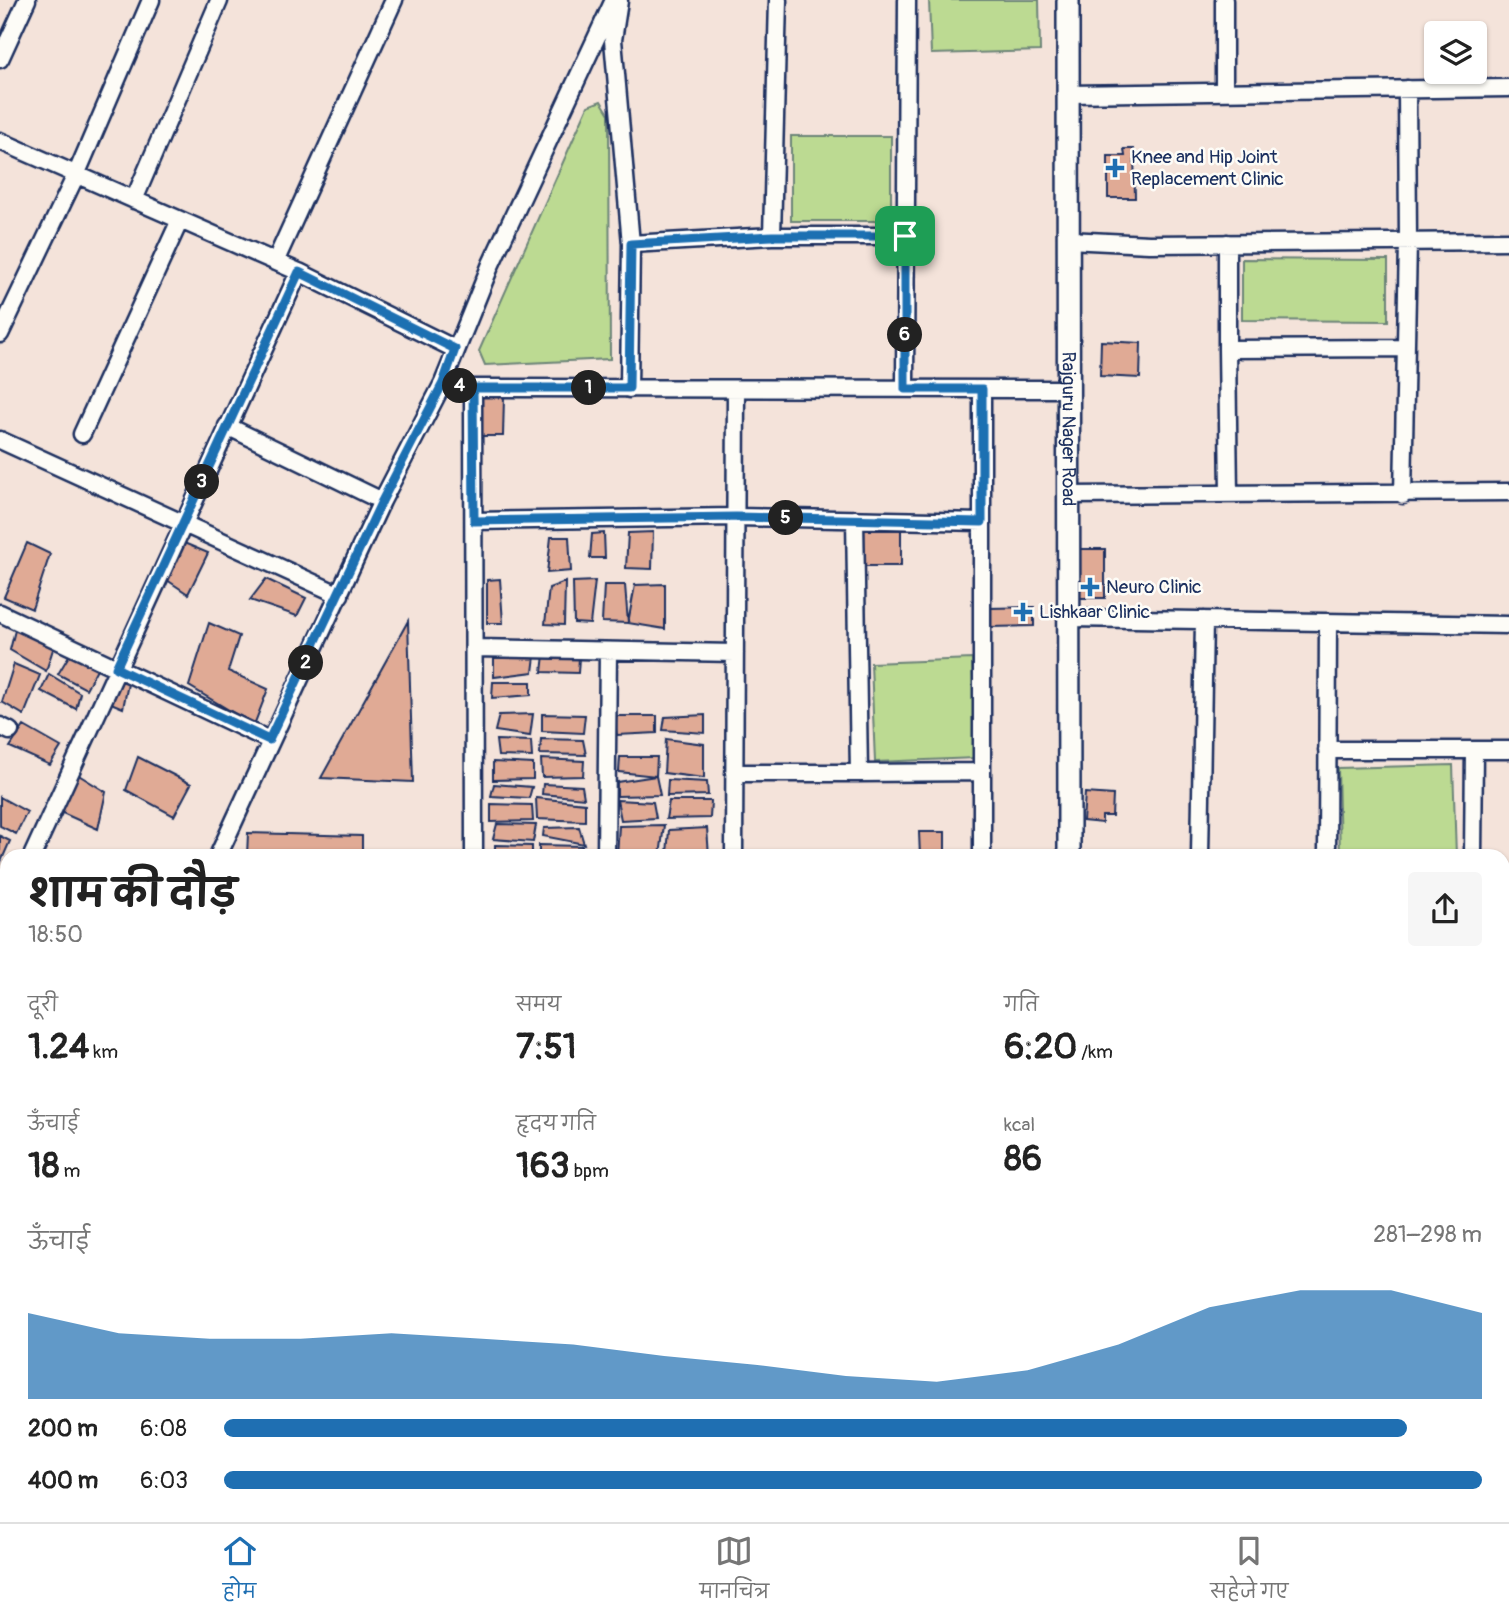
<!DOCTYPE html>
<html lang="hi">
<meta charset="utf-8">
<style>
body{margin:0;font-family:Pangolin,"Playpen Sans Deva",sans-serif;background:#f6f6f6;color:#222;height:100vh;display:flex;flex-direction:column;font-size:26px;white-space:nowrap}
*{box-sizing:border-box;margin:0}
p{font-size:23px;color:#767676}
.icon{flex:none;width:38px;height:38px;fill:none;stroke:currentColor;stroke-width:2;stroke-linecap:round;stroke-linejoin:round}
.map{position:relative;flex:1;overflow:hidden}
.details{position:absolute;left:0px;top:849px;width:1510px;height:674px;display:flex;flex-direction:column;background:#fff;border-radius:21px 21px 0 0;box-shadow:0 2px 5px #0004}
.details>*{flex:none}
.buttons{position:absolute;left:1424px;top:21px;display:grid;gap:14px}
.buttons a{display:grid;place-items:center;width:63px;height:63px;border-radius:7px;background:#fff;box-shadow:0 2px 5px #0004;font-size:35px}
.pin{position:absolute;display:grid;place-items:center;width:60px;height:60px;color:#fff;margin:-30px;border-radius:14px;box-shadow:0 4px 10px #0006}
.km{position:absolute;width:35px;height:35px;margin:-18px;border-radius:50%;background:#222;color:#fff;font-size:19px;line-height:35px;text-align:center}
.round{display:grid;place-items:center;flex:none;width:74px;height:74px;border-radius:7px;background:#f6f6f6}
.summary{display:flex;align-items:center;justify-content:space-between;height:119px;padding:0 28px}
h1{font-size:38px;font-weight:700;line-height:52px}
.figures{display:grid;grid-template-columns:repeat(3,1fr);gap:10px;height:119px;padding:7px 28px}
.figures div{display:grid;align-content:center}
.figures b{font-size:35px;font-weight:700}
.figures small{font-size:19px;font-weight:400}
.figures p{font-size:19px}
.chart{height:196px;padding:14px 28px}
.chart p{display:flex;justify-content:space-between}
.chart svg{width:100%;height:126px;margin-top:7px;fill:#1f6fb2;opacity:.7}
ul{padding:0 28px;list-style:none;font-size:23px}
li{display:grid;grid-template-columns:112px 84px 1fr;align-items:center;height:52px}
li i{height:18px;border-radius:9px;background:#1f6fb2}
.dock{display:flex;justify-content:space-around;align-items:center;height:98px;border-top:2px solid #e0e0e0;background:#fff;font-size:19px;color:#767676}
.dock a{display:grid;justify-items:center;gap:4px}
.dock .active{color:#1f6fb2}
.map>svg:first-child{display:block}
.green{fill:#bcda92;stroke:#6c8478;stroke-width:2}
.building{fill:#e0aa95;stroke:#1b2f5e;stroke-width:2}
.lines{fill:none;stroke-linecap:round;stroke-linejoin:round}
.street-casing{stroke:#1b2f5e;stroke-width:21}
.secondary-casing{stroke:#1b2f5e;stroke-width:26}
.street{stroke:#fdfcf7;stroke-width:16}
.secondary{stroke:#fdfcf7;stroke-width:21}
.route-casing{stroke:#fff;stroke-width:14}
.route{stroke:#1f6fb2;stroke-width:9}
.poi-dot{fill:#1f6fb2;stroke:#fdfcf7;stroke-width:2.5}
.labels{text-anchor:middle;dominant-baseline:central;stroke-width:5;stroke-linejoin:round;paint-order:stroke}
.poi-label{font-size:19px;fill:#1b2f5e;stroke:#fdfcf7;text-anchor:start}
.street-label{font-size:19px;fill:#1b2f5e;stroke:#fdfcf7}
</style>
<div class="map">
<svg width="1509" height="1522" viewBox="0 0 1509 1522">
<rect width="100%" height="100%" fill="#f4e3da"/>
<filter id="ink" filterUnits="userSpaceOnUse"><feTurbulence type="fractalNoise" baseFrequency=".0143" numOctaves="2"/><feDisplacementMap in="SourceGraphic" scale="14" xChannelSelector="R" yChannelSelector="G"/><feConvolveMatrix kernelMatrix="1 2 1 2 8 2 1 2 1" color-interpolation-filters="sRGB"/></filter>
<g filter="url(#ink)">
<path class="green" d="M929,0h110l1,51 -109,3z
M601,101l8,13 1,245 -125,6 -6,-14 109,-245z
M791,136h100v85h-100z
M1242,259l146,1v61l-146,-1z
M972,659l4,99 -101,4 -4,-99z
M1453,765l3,91h-116l-2,-88z"/>
<path class="building" d="M1124,149h10l1,49h-27v-42h17z
M1101,341l40,2 -1,35 -40,-2z
M479,397h25l-1,39h-25z
M860,523h41v43h-41z
M653,532l-1,37 -26,-1 2,-35z
M604,533l1,25h-15l2,-24z
M551,537h18l2,34 -24,2z
M27,543l23,11 -18,55 -28,-12z
M184,543l24,10 -20,41 -21,-14z
M1079,549h26v49h-26z
M266,579l40,19 -9,18 -47,-16z
M500,579l3,44h-16v-43z
M595,581l-5,43 -16,-1 -1,-41z
M565,582l-1,43 -19,-1 4,-36z
M665,584v45l-37,-6 7,-38z
M604,585h21l3,38 -26,-1z
M1034,607v19l-45,1v-19z
M408,621l5,161 -92,-4z
M209,623l30,13 -11,35 40,18 -14,36 -65,-39z
M15,630l39,16 -8,25 -36,-21z
M70,654l28,13 -12,22 -28,-15z
M544,655l35,3 -1,15 -36,-1z
M535,656l-2,16 -39,5v-19z
M14,664l26,11 -16,40 -22,-13z
M49,674l31,19 -4,16 -35,-18z
M117,676l12,3 -6,29 -17,-7z
M493,682h38v13l-39,3z
M533,714l-3,22 -35,-5 4,-16z
M542,714l43,1 -2,18 -41,-2z
M705,715v18l-42,-3 2,-13z
M614,716h43v17l-40,2z
M24,726l37,21 -11,18 -40,-18z
M541,739l42,1 3,15 -46,-1z
M666,739l38,5v34l-40,-5z
M496,740l35,1 1,16 -34,-1z
M138,757l53,27 -17,32 -48,-26z
M620,757h37l-1,19 -37,-4z
M541,759l43,2 -1,15 -41,1z
M493,762l40,2v15l-40,1z
M77,774l29,18 -8,37 -40,-18z
M656,776l4,19 -43,1v-14z
M668,780l39,2 1,13 -41,1z
M494,784l38,3 -3,11 -38,-2z
M543,784l39,2 2,12 -42,-4z
M1085,793l28,2 -1,21h-10v7l-19,-2z
M0,797l27,15 -11,22 -16,-8z
M536,798l49,5v18l-48,-2z
M617,800l36,2 3,16 -35,2z
M669,801h42l-1,17 -44,1z
M491,804l41,1 1,16 -42,1z
M497,824l39,1 -3,17 -40,-3z
M664,825l-4,31h-43l2,-30z
M579,827l5,17 -41,-8 1,-8z
M707,828l2,28 -42,-2 2,-24z
M919,832h26v24h-25z
M248,833l114,3v20h-115z
M0,836l10,5 -10,23z
M495,845l37,1v10h-37z
M539,845l43,1 -1,10h-42z
M0,1185l7,3v48l-7,-3z
M0,1242l7,3v27l-7,-3z
M0,1346l7,3v27l-7,-4z
M162,1516h16l1,6h-16z
M185,1516h10l1,6h-10z
M201,1516h35l-1,6h-33z
M337,1516h15l1,6h-17z
M360,1516h13l1,6h-14z
M408,1516h12v6h-12z
M431,1516h21v6h-21z
M469,1516h14v6h-15z
M491,1516h17v6h-17z"/>
<g class="lines">
<g class="street-casing">
<path id="street" d="M1224,0v92
M619,1l-6,39 18,204 141,-8 6,-236
M0,59l27,-59
M1068,94l441,-6
M0,141l299,131 156,77
M134,200l85,-199
M772,236h133
M1068,240l81,4 360,-3
M1227,243v106l178,-1
M275,262l119,-262
M0,334l76,-159 75,-175
M1227,349l2,145
M443,383l30,5 596,1
M473,388l1,468
M629,389l2,-145
M905,389l2,-389
M227,426l155,75
M82,434l98,-214
M0,440l340,155
M1069,495l440,-3
M1403,495l5,-253 -1,-153
M855,519l4,254 123,-1
M474,521l262,-4 246,5
M0,613l269,127
M1069,618l440,7
M474,648l261,5
M0,726l10,5
M1327,750h147
M734,773h125
M32,856l267,-584
M218,856l164,-355 61,-118 48,-119 123,-264
M606,856l2,-205
M734,856l2,-467
M982,856v-467
M1200,856l4,-236
M1327,856l1,-234
M1473,856l1,-106h35
M0,911l7,3
M1503,1061l1,-23
M1503,1126h6
M0,1175l7,3
M1503,1198h6
M1503,1274l6,1
M1503,1393h6
M1503,1470h6
M0,1513l7,-14
M262,1516v6
M523,1516v6
M637,1516v6
M934,1516v6
M1174,1516v6
M1259,1516v6
M1461,1516v6
M150,1522v-6
M746,1522v-6
M834,1522v-6
M1020,1522v-6
M1346,1522v-6"/>
</g>
<g class="secondary-casing">
<g id="secondary">
<path id="s1" d="M1068,0l1,856"/>
<path d="M1503,1038h6"/>
<path d="M0,1338l7,-16"/>
</g>
</g>
<use href="#street" class="street"/>
<use href="#secondary" class="secondary"/>
</g>
</g>
<g class="lines" filter="url(#ink)">
<g class="route-casing">
<path id="route" d="M905,236h-133l-141,8 -2,144h-156l-30,-5 -61,118 -113,239 -153,-72 183,-396 156,77 -12,34 30,5 1,133 262,-4 246,5v-133h-77v-153"/>
</g>
<use href="#route" class="route"/>
</g>
<g class="poi-dot">
<path d="M1111.5 157.5h7v7h7v7h-7v7h-7v-7h-7v-7h7z"/>
<path d="M1086.5 576.5h7v7h7v7h-7v7h-7v-7h-7v-7h7z"/>
<path d="M1019.5 601.5h7v7h7v7h-7v7h-7v-7h-7v-7h7z"/>
</g>
<g class="labels">
<g class="poi-label">
<text x="1131" y="157">Knee and Hip Joint<tspan x="1131" dy="22">Replacement Clinic</tspan></text>
<text x="1106" y="587">Neuro Clinic</text>
<text x="1039" y="612">Lishkaar Clinic</text>
</g>
<g class="street-label">
<text stroke="none"><textPath href="#s1" startOffset="429">Rajguru Nager Road</textPath></text>
</g>
</g>
</svg>
<div class="buttons">
<a><svg class="icon" aria-label="layers" viewBox="0 0 24 24"><path d="M12 4l9 5-9 5-9-5zM3 14l9 5 9-5"/></svg></a>
</div>
<div class="pin" style="left:905px;top:236px;background:#1e9e55"><svg class="icon" aria-label="arrive" viewBox="0 0 24 24"><path d="M6 21V4h12l-3 4 3 4H6"/></svg></div>
<b class="km" style="left:589px;top:388px">1</b>
<b class="km" style="left:306px;top:663px">2</b>
<b class="km" style="left:202px;top:482px">3</b>
<b class="km" style="left:460px;top:386px">4</b>
<b class="km" style="left:786px;top:518px">5</b>
<b class="km" style="left:905px;top:335px">6</b>
<section class="details">
<div class="summary"><div><h1>शाम की दौड़</h1><p>18:50</p></div><a class="round"><svg class="icon" aria-label="share" viewBox="0 0 24 24"><path d="M12 15V3M7 8l5-5 5 5M5 13v7h14v-7"/></svg></a></div>
<div class="figures">
<div><p>दूरी</p><b>1.24<small> km</small></b></div>
<div><p>समय</p><b>7:51</b></div>
<div><p>गति</p><b>6:20<small> /km</small></b></div>
</div>
<div class="figures">
<div><p>ऊँचाई</p><b>18<small> m</small></b></div>
<div><p>हृदय गति</p><b>163<small> bpm</small></b></div>
<div><p>kcal</p><b>86</b></div>
</div>
<div class="chart"><p><span>ऊँचाई</span>281–298 m</p>
<svg viewBox="0 0 160 44" preserveAspectRatio="none"><path d="M0 44V14L10 21L20 23L30 23L40 21L50 23L60 25L70 29L80 32L90 36L100 38L110 34L120 25L130 12L140 6L150 6L160 14V44z"/></svg>
</div>
<ul>
<li><b>200 m</b>6:08<i style="width:94%"></i></li>
<li><b>400 m</b>6:03<i style="width:100%"></i></li>
</ul>
</section>
</div>
<nav class="dock">
<a class="active"><svg class="icon" aria-label="home" viewBox="0 0 24 24"><path d="M3 11l9-7 9 7M6 9v11h12V9"/></svg>होम</a>
<a><svg class="icon" aria-label="map" viewBox="0 0 24 24"><path d="M3 6l6-2 6 2 6-2v14l-6 2-6-2-6 2zM9 4v14M15 6v14"/></svg>मानचित्र</a>
<a><svg class="icon" aria-label="saved" viewBox="0 0 24 24"><path d="M7 4h10v16l-5-4-5 4z"/></svg>सहेजे गए</a>
</nav>
